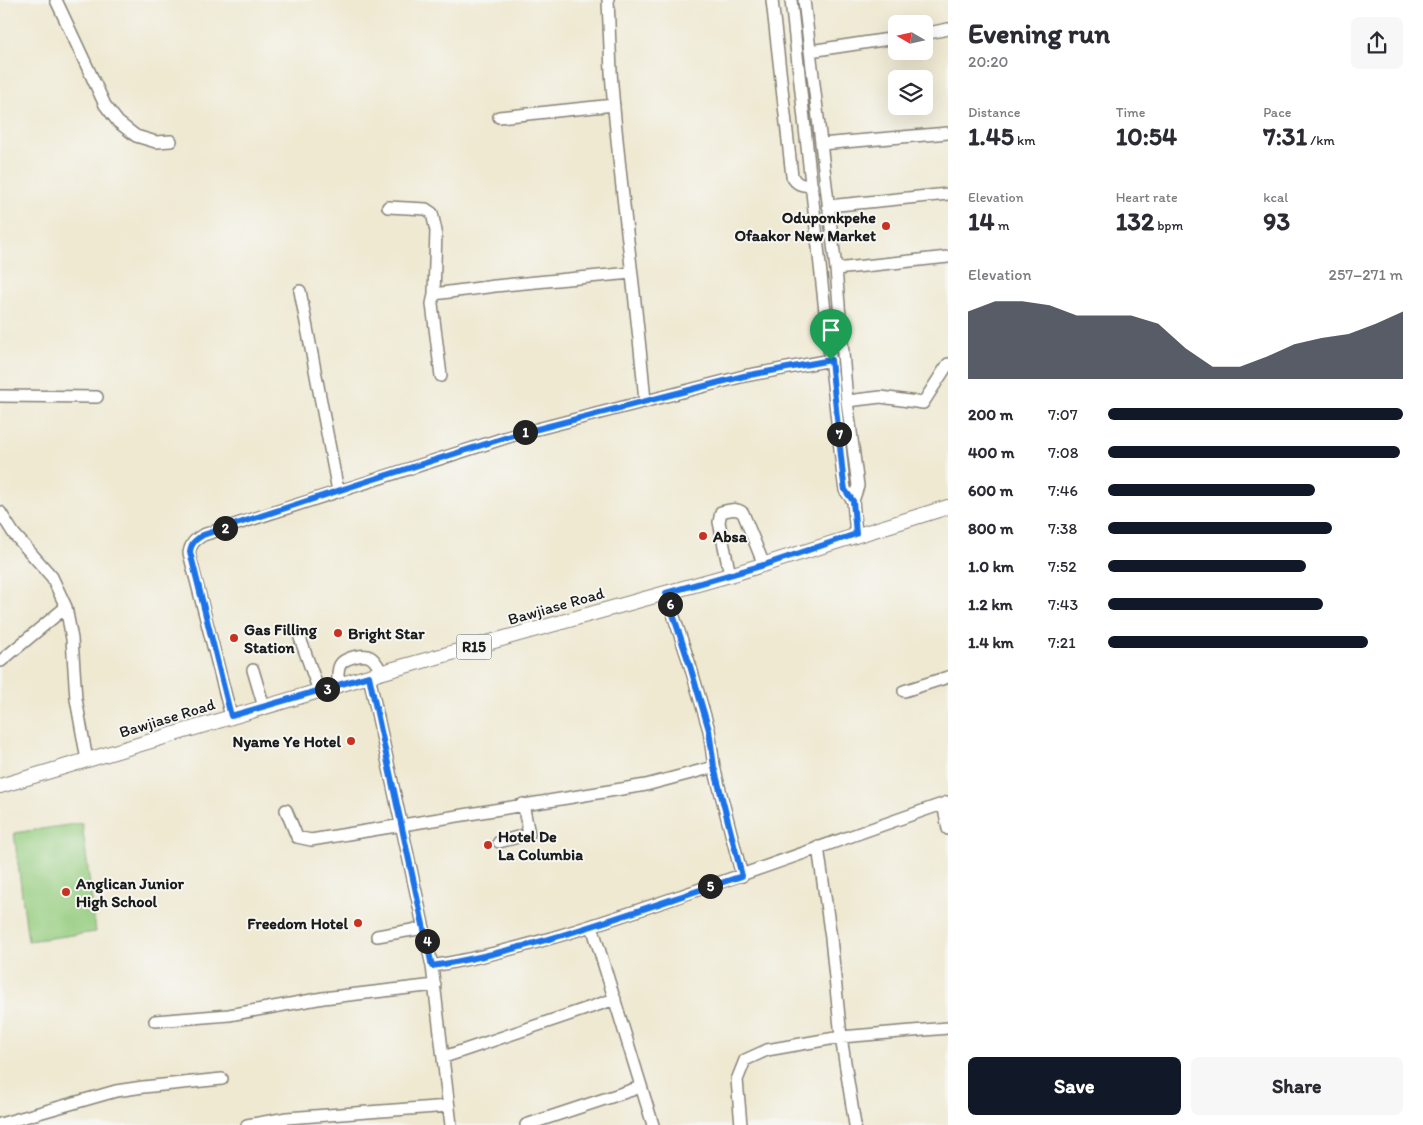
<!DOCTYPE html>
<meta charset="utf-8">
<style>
body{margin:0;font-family:Itim,sans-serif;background:#f7f7f7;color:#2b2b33;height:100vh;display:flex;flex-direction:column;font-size:19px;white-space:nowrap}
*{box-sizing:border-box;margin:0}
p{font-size:16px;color:#7c7c81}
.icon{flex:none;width:28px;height:28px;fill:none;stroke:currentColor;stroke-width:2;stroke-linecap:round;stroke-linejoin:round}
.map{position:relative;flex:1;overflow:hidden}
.drawer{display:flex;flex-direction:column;background:#fff;width:475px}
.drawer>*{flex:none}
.needle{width:32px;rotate:279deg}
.buttons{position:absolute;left:888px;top:15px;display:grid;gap:10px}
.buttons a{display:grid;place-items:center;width:45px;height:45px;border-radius:8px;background:#fff;box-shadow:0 5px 20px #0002;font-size:25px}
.pin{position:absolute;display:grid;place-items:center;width:42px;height:42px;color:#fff;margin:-51px -21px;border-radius:50% 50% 50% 0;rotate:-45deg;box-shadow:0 0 5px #0007}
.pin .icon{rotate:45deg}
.km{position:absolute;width:25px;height:25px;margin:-12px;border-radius:50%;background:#222;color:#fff;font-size:14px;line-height:25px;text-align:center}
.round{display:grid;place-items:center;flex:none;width:52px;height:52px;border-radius:8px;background:#f7f7f7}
.headline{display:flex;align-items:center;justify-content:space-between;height:85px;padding:0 20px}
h1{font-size:28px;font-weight:800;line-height:38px}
.figures{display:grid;grid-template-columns:repeat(3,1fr);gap:8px;height:85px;padding:5px 20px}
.figures div{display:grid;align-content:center}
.figures b{font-size:25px;font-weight:800}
.figures small{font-size:14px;font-weight:400}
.figures p{font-size:14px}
.chart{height:140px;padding:10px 20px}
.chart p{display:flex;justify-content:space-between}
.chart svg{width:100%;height:90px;margin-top:5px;fill:#111827;opacity:.7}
.action{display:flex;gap:10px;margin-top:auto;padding:10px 20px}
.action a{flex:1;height:58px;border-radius:8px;background:#111827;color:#fff;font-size:20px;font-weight:800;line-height:58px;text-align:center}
.action a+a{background:#f7f7f7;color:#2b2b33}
ul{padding:0 20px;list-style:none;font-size:16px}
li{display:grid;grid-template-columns:80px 60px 1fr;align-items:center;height:38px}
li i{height:12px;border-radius:6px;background:#111827}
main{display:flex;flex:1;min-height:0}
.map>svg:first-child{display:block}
.pitch{fill:#95cd7f;stroke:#58744e}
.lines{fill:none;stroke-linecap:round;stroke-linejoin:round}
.minor-casing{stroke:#868277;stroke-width:14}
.major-casing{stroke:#868277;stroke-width:16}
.minor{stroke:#fff;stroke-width:11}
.major{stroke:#fff;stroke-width:14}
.route-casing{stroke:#fff;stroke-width:10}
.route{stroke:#1a73e8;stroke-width:6}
.poi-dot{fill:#c8321e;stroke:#f6f6f2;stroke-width:2}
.labels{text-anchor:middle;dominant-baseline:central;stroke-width:4;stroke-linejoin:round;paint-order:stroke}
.shield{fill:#f6f6f2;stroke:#5d5d5c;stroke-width:1}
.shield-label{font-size:15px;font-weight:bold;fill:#1c1c1c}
.poi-label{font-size:16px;font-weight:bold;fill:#1c1c1c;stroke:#f6f6f2;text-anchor:start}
.street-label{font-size:16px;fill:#1c1c1c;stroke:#f6f6f2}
</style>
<main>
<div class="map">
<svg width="948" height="1125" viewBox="0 0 948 1125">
<rect width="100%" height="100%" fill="#f6f6f2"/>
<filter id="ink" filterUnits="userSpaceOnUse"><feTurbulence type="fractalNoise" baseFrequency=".02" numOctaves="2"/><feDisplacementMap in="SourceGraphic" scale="10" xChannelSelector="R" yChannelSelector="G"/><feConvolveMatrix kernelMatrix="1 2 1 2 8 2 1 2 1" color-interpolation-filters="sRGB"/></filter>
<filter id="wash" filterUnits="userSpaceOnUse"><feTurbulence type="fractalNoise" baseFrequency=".0096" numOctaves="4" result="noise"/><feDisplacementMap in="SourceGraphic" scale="20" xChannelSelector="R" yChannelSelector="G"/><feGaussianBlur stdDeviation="1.12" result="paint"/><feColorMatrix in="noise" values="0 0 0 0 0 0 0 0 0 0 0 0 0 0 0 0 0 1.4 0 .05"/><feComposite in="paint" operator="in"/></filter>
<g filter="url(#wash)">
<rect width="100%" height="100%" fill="#efe9d2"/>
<path class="pitch" d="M82,823l14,109 -68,9 -14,-108z"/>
</g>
<g filter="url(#ink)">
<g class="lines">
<g class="minor-casing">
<path id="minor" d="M56,0l49,105 13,17 18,14 20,6 15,-1
M608,0c1,24 2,48 3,72 8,111 25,220 34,330
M772,0l20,176c5,10 11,9 20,10
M791,0l52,476 2,14 8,11
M804,0l32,269 11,132 11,85 -5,15 3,33
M924,34l24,-5
M810,51l86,-13
M499,117l115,-12
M821,144l127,-11
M828,206l120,-12
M388,207l38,2 6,4 4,18 -2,63 -2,10 9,72
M836,269l112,-12
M300,291l38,200
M434,294l61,-8 136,-13
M0,396l97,1
M847,401l34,-4 42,6 25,-39
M0,512l14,22 38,43 14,30 6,32 4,60 11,61
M730,575l-11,-53 2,-10c9,-2 15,-5 22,1l21,52
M666,593l24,72 19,65 5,37 28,109
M300,638l19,53
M1,661l65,-54
M253,670l11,37
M369,676l63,290 19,159
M338,685c0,-6 -1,-14 2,-20 4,-7 23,-12 30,-8 6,3 9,11 12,16
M904,691l44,-14
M231,716l-42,-163c2,-10 6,-13 14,-18l311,-100 230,-59 87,-16
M943,804l5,25
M286,810l11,27 14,3 335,-55 68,-18
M499,842l30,-8 -6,-30
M818,847l13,91 10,99 14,88
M592,926l61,199
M377,936l47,-8
M432,966c85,-14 166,-42 248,-70 90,-30 178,-63 268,-94
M155,1021l74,-6 94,-17 112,-13
M444,1057l171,-58
M0,1124l116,-33 27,-4 79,-8
M247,1125l40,-7 162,-12
M526,1125l115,-38
M741,1125l-4,-45 8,-20 22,-10 74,-13 107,-9"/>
</g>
<g class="major-casing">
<path id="major" d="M0,786l369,-110 361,-101 218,-68"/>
</g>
<use href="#minor" class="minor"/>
<use href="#major" class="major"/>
</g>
</g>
<g class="lines" filter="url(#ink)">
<g class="route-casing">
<path id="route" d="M831,360l12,116 2,14 8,11 3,33 -92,31 -98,28 24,73 19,64 5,37 28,109c-102,33 -203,73 -310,90l-63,-290 -138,40 -41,-164c1,-9 5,-12 13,-17l165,-54 146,-46 230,-59z"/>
</g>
<use href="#route" class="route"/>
</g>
<g class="poi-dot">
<circle cx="886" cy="226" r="5"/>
<circle cx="703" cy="536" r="5"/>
<circle cx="338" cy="633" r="5"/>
<circle cx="234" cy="638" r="5"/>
<circle cx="351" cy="741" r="5"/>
<circle cx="488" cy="845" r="5"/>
<circle cx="66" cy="892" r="5"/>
<circle cx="358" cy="923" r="5"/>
</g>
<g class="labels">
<rect class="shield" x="456.5" y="634.5" width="35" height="25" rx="4"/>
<g class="shield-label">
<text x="474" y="647">R15</text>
</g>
<g class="poi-label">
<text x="876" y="217" text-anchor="end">Oduponkpehe<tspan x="876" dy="18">Ofaakor New Market</tspan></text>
<text x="713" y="536">Absa</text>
<text x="244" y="629">Gas Filling<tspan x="244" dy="18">Station</tspan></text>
<text x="348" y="633">Bright Star</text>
<text x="341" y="741" text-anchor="end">Nyame Ye Hotel</text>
<text x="498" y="836">Hotel De<tspan x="498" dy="18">La Columbia</tspan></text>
<text x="76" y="883">Anglican Junior<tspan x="76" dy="18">High School</tspan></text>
<text x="348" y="923" text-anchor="end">Freedom Hotel</text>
</g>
<g class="street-label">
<text transform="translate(556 606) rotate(-16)">Bawjiase Road</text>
<text transform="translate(167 718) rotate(-17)">Bawjiase Road</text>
</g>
</g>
</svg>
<div class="buttons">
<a><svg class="needle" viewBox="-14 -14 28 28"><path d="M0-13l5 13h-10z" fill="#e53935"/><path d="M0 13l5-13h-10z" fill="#7c7c81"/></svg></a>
<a><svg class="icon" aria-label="layers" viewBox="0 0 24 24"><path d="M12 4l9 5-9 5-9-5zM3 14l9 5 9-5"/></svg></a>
</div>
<div class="pin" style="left:831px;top:360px;background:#1e9e55"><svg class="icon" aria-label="arrive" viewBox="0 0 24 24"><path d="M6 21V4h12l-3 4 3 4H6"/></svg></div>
<b class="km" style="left:525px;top:432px">1</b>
<b class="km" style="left:225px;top:528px">2</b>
<b class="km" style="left:327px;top:689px">3</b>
<b class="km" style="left:427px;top:941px">4</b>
<b class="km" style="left:710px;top:886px">5</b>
<b class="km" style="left:670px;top:604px">6</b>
<b class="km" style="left:839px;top:434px">7</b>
</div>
<section class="drawer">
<div class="headline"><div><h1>Evening run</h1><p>20:20</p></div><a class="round"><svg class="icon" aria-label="share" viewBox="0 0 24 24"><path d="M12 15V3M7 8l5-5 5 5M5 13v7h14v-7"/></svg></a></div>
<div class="figures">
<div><p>Distance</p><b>1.45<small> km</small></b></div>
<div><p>Time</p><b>10:54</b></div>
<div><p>Pace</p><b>7:31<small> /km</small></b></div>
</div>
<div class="figures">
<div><p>Elevation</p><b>14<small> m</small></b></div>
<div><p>Heart rate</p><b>132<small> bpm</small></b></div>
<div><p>kcal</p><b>93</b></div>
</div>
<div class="chart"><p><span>Elevation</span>257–271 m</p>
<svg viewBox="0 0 160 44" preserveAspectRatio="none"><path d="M0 44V11L10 6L20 6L30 8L40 13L50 13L60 13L70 17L80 29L90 38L100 38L110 33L120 27L130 24L140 22L150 17L160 11V44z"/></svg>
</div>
<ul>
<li><b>200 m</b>7:07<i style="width:100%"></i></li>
<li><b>400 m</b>7:08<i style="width:99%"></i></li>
<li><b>600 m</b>7:46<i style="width:70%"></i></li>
<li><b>800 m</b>7:38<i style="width:76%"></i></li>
<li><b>1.0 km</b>7:52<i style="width:67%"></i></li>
<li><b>1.2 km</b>7:43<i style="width:73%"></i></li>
<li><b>1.4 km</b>7:21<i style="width:88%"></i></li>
</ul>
<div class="action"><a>Save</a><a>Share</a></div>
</section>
</main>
